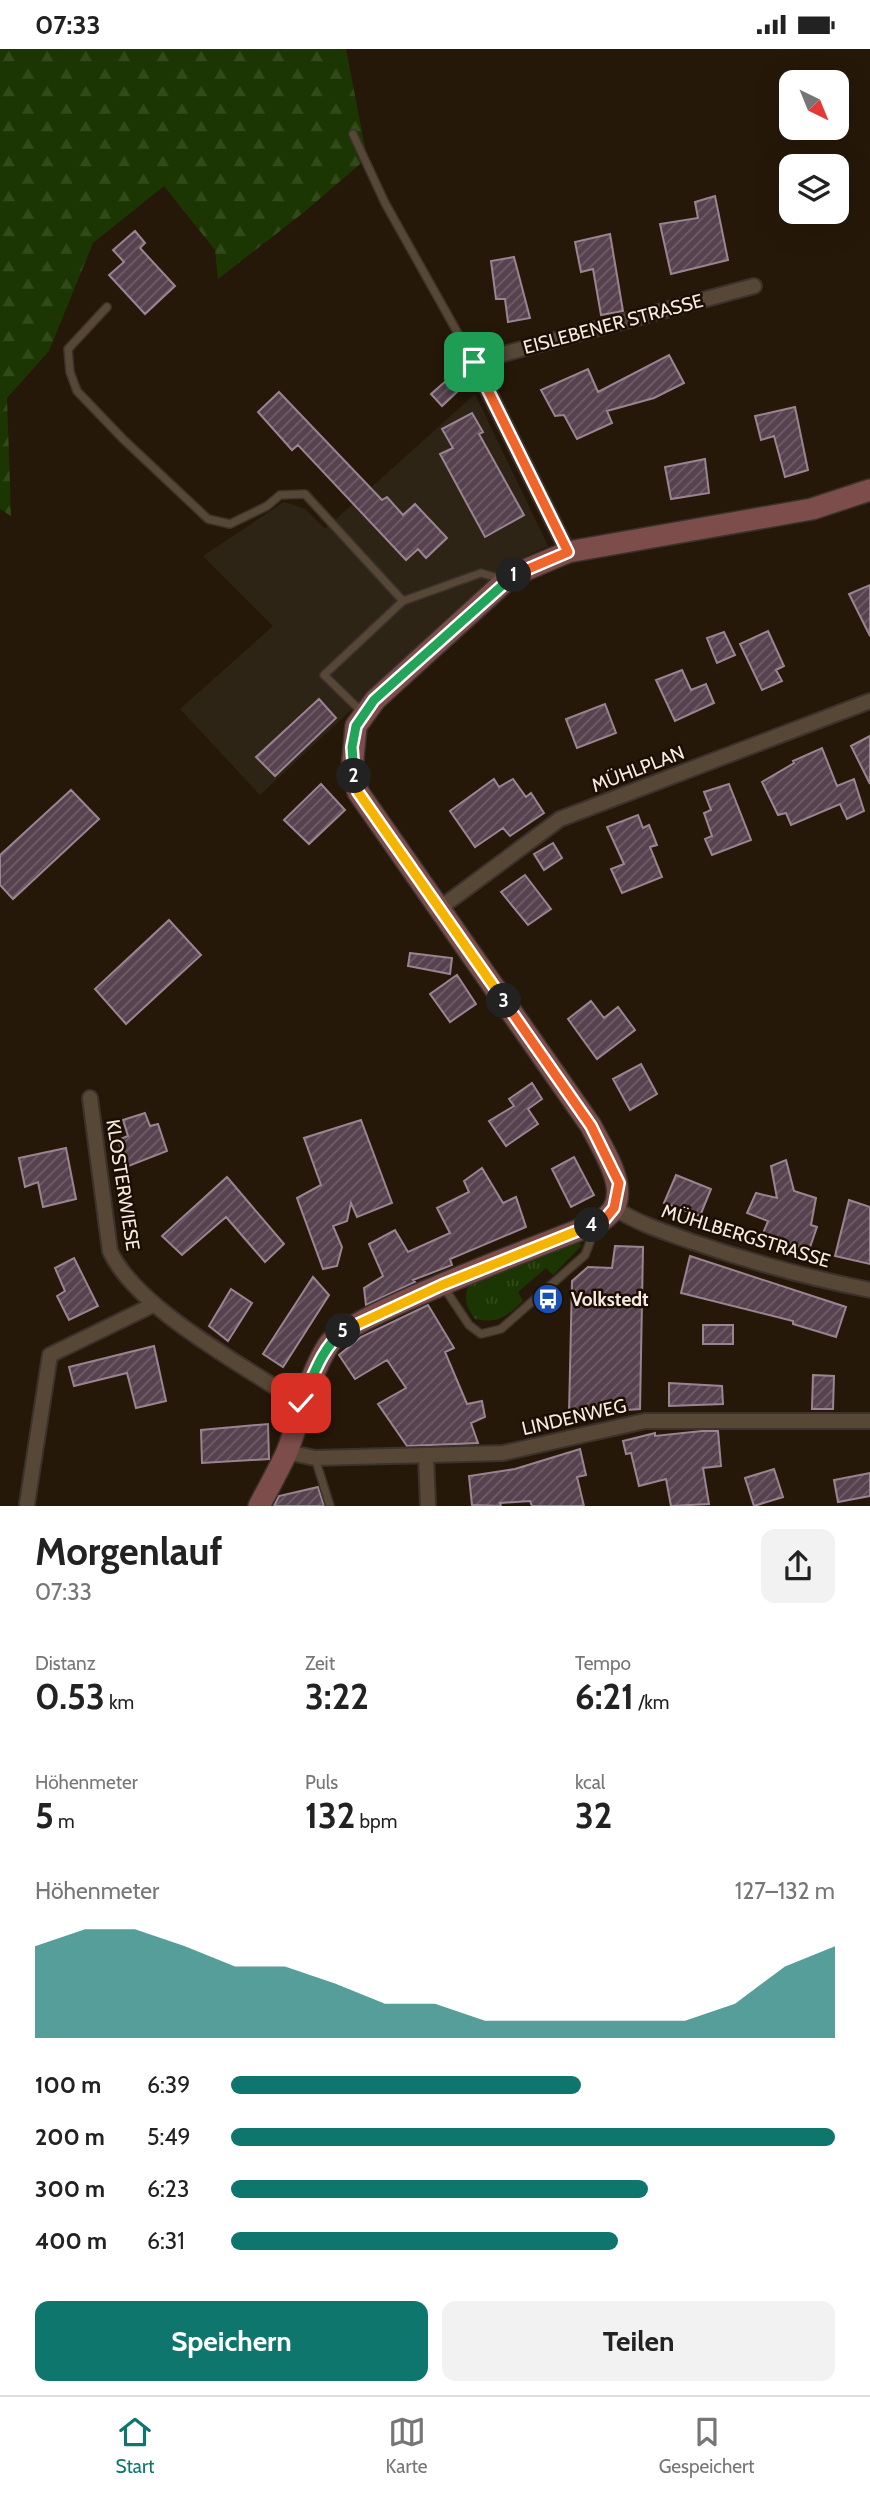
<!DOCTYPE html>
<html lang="de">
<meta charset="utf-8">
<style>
body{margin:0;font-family:Cabin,sans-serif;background:#f2f2f2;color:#222;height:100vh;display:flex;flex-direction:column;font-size:26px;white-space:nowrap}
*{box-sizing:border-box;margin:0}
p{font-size:23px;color:#767676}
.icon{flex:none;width:38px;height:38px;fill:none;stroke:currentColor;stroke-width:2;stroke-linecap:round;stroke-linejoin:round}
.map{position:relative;height:1457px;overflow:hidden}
.details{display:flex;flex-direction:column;background:#fff;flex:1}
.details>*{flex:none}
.needle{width:46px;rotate:137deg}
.tools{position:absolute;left:779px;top:21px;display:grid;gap:14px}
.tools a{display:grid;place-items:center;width:70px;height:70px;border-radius:14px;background:#fff;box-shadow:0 7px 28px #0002;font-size:35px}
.pin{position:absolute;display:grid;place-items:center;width:60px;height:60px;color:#fff;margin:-30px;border-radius:14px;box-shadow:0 4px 10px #0006}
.km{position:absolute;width:35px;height:35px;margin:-18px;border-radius:50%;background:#222;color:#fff;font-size:19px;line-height:35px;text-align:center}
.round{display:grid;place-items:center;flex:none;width:74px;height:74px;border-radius:14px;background:#f2f2f2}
.summary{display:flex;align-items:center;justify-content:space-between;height:119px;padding:0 35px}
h1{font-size:38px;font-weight:700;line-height:52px}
.stats{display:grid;grid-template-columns:repeat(3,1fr);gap:10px;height:119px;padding:7px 35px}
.stats div{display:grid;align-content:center}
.stats b{font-size:35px;font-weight:700}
.stats small{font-size:19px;font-weight:400}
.stats p{font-size:19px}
.chart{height:196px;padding:14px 35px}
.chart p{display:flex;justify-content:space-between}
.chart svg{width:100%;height:126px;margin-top:7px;fill:#0f766e;opacity:.7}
.primary-button{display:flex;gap:14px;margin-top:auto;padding:14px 35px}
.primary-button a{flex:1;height:80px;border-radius:14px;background:#0f766e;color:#fff;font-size:28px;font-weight:700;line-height:80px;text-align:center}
.primary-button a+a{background:#f2f2f2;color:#222}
ul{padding:0 35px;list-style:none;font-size:23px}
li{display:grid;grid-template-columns:112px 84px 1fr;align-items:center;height:52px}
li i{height:18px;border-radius:9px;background:#0f766e}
.status{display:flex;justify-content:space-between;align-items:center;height:49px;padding:0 35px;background:#fff;direction:ltr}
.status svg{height:19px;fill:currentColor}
.menu{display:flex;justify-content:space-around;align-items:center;height:98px;border-top:2px solid #e0e0e0;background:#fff;font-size:19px;color:#767676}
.menu a{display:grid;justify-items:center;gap:4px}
.menu .selected{color:#0f766e}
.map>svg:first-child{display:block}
.commercial{fill:#2e2415}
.grass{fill:url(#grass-tufts)}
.forest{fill:url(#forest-firs)}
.building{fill:url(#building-hatch);stroke:#9b8492;stroke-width:2}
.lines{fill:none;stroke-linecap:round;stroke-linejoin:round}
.service-casing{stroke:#3c322d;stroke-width:10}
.minor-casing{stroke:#3c322d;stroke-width:18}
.secondary-casing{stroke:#3c322d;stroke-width:24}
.service{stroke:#574736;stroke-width:7}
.minor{stroke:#574736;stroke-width:14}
.secondary{stroke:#7c4d4b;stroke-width:21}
.split-1-casing{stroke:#fff;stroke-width:14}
.split-2-casing{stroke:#fff;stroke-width:14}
.split-3-casing{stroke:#fff;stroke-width:14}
.split-4-casing{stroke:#fff;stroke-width:14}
.split-5-casing{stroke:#fff;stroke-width:14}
.split-6-casing{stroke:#fff;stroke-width:14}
.split-1{stroke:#f0652b;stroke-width:9}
.split-2{stroke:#22a559;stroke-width:9}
.split-3{stroke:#f5b400;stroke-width:9}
.split-4{stroke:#f0652b;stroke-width:9}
.split-5{stroke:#f5b400;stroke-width:9}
.split-6{stroke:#22a559;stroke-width:9}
.labels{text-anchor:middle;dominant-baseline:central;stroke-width:5;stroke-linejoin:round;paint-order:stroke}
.street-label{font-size:19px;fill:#f5ebe2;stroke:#1c0f02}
.poi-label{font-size:19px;font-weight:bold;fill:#f5ebe2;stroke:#1c0f02;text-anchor:start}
</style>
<div class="status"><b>07:33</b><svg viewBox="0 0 49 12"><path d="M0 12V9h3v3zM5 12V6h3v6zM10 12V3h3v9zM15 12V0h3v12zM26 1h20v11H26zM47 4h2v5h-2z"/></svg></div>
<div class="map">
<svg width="870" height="1457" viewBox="0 0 870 1457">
<defs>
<pattern id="grass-tufts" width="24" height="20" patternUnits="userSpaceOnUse" patternTransform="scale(1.75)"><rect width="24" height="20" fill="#1b3602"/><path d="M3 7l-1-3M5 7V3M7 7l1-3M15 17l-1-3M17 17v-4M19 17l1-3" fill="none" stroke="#324a1a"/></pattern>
<pattern id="forest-firs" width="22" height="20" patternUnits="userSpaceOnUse" patternTransform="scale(1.75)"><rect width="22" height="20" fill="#1b3602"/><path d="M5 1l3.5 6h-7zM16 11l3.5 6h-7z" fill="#324a1a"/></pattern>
<pattern id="building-hatch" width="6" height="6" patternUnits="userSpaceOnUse" patternTransform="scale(1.75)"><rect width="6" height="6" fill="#56424e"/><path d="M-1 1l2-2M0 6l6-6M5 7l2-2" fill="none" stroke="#6f5d67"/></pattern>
</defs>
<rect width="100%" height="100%" fill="#261809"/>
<path class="commercial" d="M475,345l73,152 -43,20 -245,229 -80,-86 93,-83 -70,-70 81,-54 21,7 20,20z"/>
<path class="grass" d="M578,1189l3,8 -28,29 -7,-7 -28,24 5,9c-16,15 -25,23 -48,18 -9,-13 -12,-19 -6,-34z"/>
<path class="forest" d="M0,0h346l21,109 -64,55 -85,66 -3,-29 -51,-64 -71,57 -44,108 -42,47 4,118 -11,-7z"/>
<path class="building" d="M715,147l13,64 -57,14 -11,-50 38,-6 -3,-16z
M135,182l10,12 -5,5 35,38 -30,28 -36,-39 15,-13 -11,-12z
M610,185l13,77 -22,4 -8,-46 -12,3 -6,-30z
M514,208l16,61 -22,4 -3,-23h-9l-5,-38z
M669,306l15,28 -30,15 -47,13 5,12 -35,16 -13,-24 -9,1 -14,-26 47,-21 10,23z
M447,331l10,12 -15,14 -11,-12z
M279,343l103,108 5,-3 16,18 12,-11 32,34 -21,20 -8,-9 -12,11 -108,-115 -6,5 -34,-38z
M795,358l13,63 -23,7 -11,-41 -13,4 -6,-24z
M472,364l11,19 -4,2 45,81 -39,22 -45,-83 13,-6 -11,-19z
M705,410l4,34 -38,6 -6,-32z
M870,536v51l-21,-42z
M768,582l16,35 -8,4 6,11 -20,9 -22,-46z
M724,583l11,23 -18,8 -10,-25z
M682,621l9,20 15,-6 8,19 -39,18 -19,-41z
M319,650l17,19 -61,58 -19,-19z
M605,655l11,29 -39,15 -11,-29z
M870,687v48l-19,-38z
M822,699l15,38 17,-7 10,32 -17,8 -7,-15 -49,21 -5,-12 -8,2 -16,-33 32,-19 -1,-2z
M494,730l5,8 14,-8 13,18 5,-4 13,20 -34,23 -7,-8 -28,19 -25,-36z
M321,735l24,26 -36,34 -25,-24z
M729,735l22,56 -39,15 -7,-16 7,-3 -8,-23 7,-3 -7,-18z
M71,741l28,29 -86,80 -13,-14v-30z
M638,766l5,13 6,-3 8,20 -7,2 12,30 -40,16 -11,-24 13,-5 -17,-37z
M553,794l9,15 -18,12 -10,-16z
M525,826l26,34 -23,16 -27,-33z
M169,871l32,35 -75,69 -31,-35z
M410,904l42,5 -2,16 -42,-8z
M457,926l19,29 -26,18 -20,-28z
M591,952l13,17 14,-11 17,23 -38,29 -29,-40z
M641,1015l16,30 -27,16 -17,-31z
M532,1034l10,16 -14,10 10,15 -32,22 -17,-25 25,-15 -5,-7z
M145,1064l5,13 8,-2 9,27 -41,16 -8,-27 10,-4 -5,-16z
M361,1071l31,83 -35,14 -6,-14 -4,18 -14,5 9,21 -5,19 -14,3 -26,-71 24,-13 -17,-47z
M66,1099l10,51 -33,8 -5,-25 -13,5 -6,-29z
M574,1108l20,38 -23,12 -19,-38z
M786,1111l8,31 22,7 -5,27 6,2 -8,23 -47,-14 6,-15 -21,-8 9,-20 21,5 -6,-32z
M482,1119l21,35 13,-6 10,30 -76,32 2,6 -39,15 2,2 -49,23 -2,-17 19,-12 -14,-32 26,-14 13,22 42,-19 -13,-25 32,-16 -5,-11z
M676,1126l35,14 -11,27 -36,-13z
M227,1128l57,67 -19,18 -39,-45 -44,38 -20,-19z
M849,1151l21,7v57l-35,-8z
M615,1197l28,1 -3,162 -71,5 3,-133 16,-14 24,1z
M690,1207l156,51 -10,30 -43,-13v-3l-112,-28z
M74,1209l24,48 -29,14 -12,-24 8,-5 -10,-23z
M313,1228l16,18 -46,72 -20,-13z
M231,1240l21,14 -24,38 -19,-15z
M428,1256l26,43 -9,4 22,52 15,-3 3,16 -14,6 7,20 -71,3 -29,-42 28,-16 -19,-28 -32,19 -16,-24 22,-18z
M703,1276h30v19h-30z
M154,1297l12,55 -30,7 -9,-35 -53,13 -5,-19z
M813,1326l21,1 -1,33h-21z
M669,1334l53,3 1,18 -54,2z
M268,1375l1,35 -67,4 -1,-33z
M702,1382h16l3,35 -18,2 6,36 -38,2 -5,-27 -27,7 -8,-33 -5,1 -3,-13 32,-8v3z
M580,1400l6,26 -9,2 7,29h-52l-2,-5 -30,2 1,3 -29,-1 -3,-29 46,-7z
M774,1420l9,28 -29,9 -9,-28z
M870,1424v23l-32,6 -4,-22z
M318,1438l6,19h-50l5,-10z"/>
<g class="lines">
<g class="service-casing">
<path id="service" d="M353,85l32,69 89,159
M107,258l-39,42 2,23 7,19 46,48 85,80 22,5 37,-18 13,-11 25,-1 98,107 -79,74 40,39
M403,552l78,-28 20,6
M443,1237l26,39 12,9 20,-5 84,-74 10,-26
M315,1409l15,48"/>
</g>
<g class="minor-casing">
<path id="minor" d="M568,503l-94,-190 280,-76
M440,859l120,-89 310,-118
M90,1049l20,153c26,58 137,116 191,153
M614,1159c25,16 51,24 79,34 58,20 116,36 177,48
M287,1403l28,6 188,-5 142,-32h225
M426,1406l2,51
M27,1455l23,-149 103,-50"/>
</g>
<g class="secondary-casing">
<path id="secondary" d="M259,1457c9,-17 19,-35 27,-52 15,-36 21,-76 43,-110 19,-28 223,-103 268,-121 42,-21 9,-67 -6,-97l-233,-334 -6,-23 4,-43 19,-26 136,-124 57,-24 244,-43 58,-19"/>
</g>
<use href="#service" class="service"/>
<use href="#minor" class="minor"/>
<use href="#secondary" class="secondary"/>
</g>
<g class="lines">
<g class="split-1-casing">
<path id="split-1" d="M474,313l94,190 -54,23"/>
</g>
<g class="split-2-casing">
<path id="split-2" d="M354,727l-2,-29 4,-21 18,-26 140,-125"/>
</g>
<g class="split-3-casing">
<path id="split-3" d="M354,727l4,16 146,209"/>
</g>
<g class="split-4-casing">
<path id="split-4" d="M504,952l87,125 28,57 -5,25 -9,11 -13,6"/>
</g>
<g class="split-5-casing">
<path id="split-5" d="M343,1282l99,-46 150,-60"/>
</g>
<g class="split-6-casing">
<path id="split-6" d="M301,1354c12,-26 20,-54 42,-72"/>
</g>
<use href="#split-1" class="split-1"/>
<use href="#split-2" class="split-2"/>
<use href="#split-3" class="split-3"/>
<use href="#split-4" class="split-4"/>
<use href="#split-5" class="split-5"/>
<use href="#split-6" class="split-6"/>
</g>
<defs>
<g id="bus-disc" transform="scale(1.575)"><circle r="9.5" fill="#1a4fb4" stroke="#1c0f02"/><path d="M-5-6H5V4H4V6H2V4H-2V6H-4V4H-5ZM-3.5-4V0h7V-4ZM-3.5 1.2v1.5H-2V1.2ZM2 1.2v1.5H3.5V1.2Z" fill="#fff"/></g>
</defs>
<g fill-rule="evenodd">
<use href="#bus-disc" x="548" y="1250"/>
</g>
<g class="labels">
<g class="street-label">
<text transform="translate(613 275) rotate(-15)">EISLEBENER STRASSE</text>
<text transform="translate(638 720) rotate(-21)">MÜHLPLAN</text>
<text transform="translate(123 1136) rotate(81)">KLOSTERWIESE</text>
<text transform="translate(746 1187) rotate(17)">MÜHLBERGSTRASSE</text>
<text transform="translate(574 1368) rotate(-13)">LINDENWEG</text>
</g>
<g class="poi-label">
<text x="571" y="1250">Volkstedt</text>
</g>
</g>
</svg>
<div class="tools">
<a><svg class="needle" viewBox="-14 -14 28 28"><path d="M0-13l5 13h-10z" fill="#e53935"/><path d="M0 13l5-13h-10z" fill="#767676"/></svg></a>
<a><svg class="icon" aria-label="layers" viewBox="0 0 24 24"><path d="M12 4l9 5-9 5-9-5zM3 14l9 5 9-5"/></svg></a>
</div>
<div class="pin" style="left:474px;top:313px;background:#1e9e55"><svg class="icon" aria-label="arrive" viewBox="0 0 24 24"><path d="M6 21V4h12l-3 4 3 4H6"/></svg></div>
<div class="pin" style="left:301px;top:1354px;background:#d93025"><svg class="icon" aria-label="check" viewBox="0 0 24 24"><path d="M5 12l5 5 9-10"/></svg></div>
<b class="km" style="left:514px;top:526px">1</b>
<b class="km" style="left:354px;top:727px">2</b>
<b class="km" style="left:504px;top:952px">3</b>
<b class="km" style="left:592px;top:1176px">4</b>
<b class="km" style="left:343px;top:1282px">5</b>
</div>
<section class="details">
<div class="summary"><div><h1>Morgenlauf</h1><p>07:33</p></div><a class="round"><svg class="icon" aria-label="share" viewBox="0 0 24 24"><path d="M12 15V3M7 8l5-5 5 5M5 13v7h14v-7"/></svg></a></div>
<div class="stats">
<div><p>Distanz</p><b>0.53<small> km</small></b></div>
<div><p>Zeit</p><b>3:22</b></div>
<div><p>Tempo</p><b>6:21<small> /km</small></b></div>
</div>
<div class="stats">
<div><p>Höhenmeter</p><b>5<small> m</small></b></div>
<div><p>Puls</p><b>132<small> bpm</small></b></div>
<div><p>kcal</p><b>32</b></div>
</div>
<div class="chart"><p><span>Höhenmeter</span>127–132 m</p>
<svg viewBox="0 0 160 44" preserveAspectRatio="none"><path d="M0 44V12L10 6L20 6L30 12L40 19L50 19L60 25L70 32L80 32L90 38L100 38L110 38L120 38L130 38L140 32L150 19L160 12V44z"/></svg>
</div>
<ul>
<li><b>100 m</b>6:39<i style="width:58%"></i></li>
<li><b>200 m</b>5:49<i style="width:100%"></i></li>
<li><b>300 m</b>6:23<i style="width:69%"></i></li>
<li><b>400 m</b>6:31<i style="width:64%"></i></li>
</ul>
<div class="primary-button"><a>Speichern</a><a>Teilen</a></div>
</section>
<nav class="menu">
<a class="selected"><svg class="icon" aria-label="home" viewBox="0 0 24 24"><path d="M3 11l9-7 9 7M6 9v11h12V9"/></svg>Start</a>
<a><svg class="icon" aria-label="map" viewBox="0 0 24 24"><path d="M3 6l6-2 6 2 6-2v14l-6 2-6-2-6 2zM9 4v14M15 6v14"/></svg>Karte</a>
<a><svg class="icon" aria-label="saved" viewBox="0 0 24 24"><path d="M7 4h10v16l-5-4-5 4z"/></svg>Gespeichert</a>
</nav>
